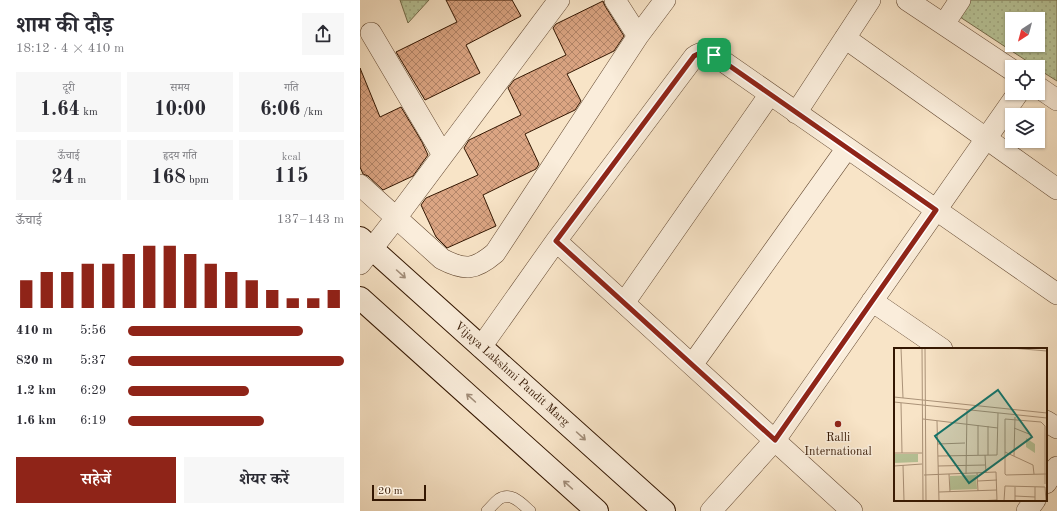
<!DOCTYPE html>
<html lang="hi">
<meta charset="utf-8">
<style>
body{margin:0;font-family:"Old Standard TT","Noto Serif Devanagari",serif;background:#f7f7f7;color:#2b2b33;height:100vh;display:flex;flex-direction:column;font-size:15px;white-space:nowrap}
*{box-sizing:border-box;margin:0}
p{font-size:13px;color:#7c7c81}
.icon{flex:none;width:22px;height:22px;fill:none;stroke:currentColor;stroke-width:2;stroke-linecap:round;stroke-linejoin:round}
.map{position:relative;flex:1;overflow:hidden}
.drawer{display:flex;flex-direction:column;background:#fff;width:360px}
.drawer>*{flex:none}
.needle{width:26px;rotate:216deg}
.fabs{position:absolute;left:645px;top:12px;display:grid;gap:8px}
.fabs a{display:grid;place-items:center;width:40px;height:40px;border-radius:0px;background:#fff;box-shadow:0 1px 3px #0004;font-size:20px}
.scale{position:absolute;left:12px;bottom:10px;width:54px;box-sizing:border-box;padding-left:4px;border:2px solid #341702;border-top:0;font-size:11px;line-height:14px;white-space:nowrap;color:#341702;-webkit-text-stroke:3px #faeddb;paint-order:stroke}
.pin{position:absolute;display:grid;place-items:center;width:34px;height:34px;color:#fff;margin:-17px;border-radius:8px;box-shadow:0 2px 6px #0006}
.round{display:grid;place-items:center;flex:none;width:42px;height:42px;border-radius:0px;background:#f7f7f7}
.headline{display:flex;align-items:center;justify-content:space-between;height:68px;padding:0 16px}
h1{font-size:22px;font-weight:700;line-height:30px}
.stats{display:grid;grid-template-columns:repeat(3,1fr);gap:6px;height:68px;padding:4px 16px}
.stats div{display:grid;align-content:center;border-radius:0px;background:#f7f7f7;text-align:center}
.stats b{font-size:20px;font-weight:700}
.stats small{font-size:11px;font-weight:400}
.stats p{font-size:11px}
.chart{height:112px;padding:8px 16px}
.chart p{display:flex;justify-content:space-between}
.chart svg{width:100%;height:72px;margin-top:4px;stroke:#8f2418;stroke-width:6}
.primary-button{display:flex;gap:8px;margin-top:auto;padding:8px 16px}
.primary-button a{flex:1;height:46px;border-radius:0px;background:#8f2418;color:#fff;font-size:16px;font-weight:700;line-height:46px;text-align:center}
.primary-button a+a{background:#f7f7f7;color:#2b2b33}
ul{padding:0 16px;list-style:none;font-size:13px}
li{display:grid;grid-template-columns:64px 48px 1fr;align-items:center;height:30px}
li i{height:10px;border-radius:5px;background:#8f2418}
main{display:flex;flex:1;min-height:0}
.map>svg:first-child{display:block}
.grass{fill:url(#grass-dots);stroke:#766e4e;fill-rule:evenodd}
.building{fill:url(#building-cross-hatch);stroke:#341702}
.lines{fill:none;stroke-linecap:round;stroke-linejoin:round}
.lane-casing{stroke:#654a33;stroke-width:12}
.street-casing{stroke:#654a33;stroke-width:22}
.secondary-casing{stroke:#341702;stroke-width:24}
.lane{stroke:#faeddb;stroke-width:11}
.street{stroke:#faeddb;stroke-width:21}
.secondary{stroke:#faeddb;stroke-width:22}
.oneway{stroke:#a18d79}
.route-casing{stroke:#fff;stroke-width:8}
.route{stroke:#8f2418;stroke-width:5}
.poi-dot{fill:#8f2418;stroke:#faeddb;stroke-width:1.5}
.labels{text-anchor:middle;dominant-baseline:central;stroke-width:3;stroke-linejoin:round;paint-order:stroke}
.street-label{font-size:12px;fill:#341702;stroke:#faeddb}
.poi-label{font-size:12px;fill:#341702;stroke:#faeddb}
.inset-road{fill:none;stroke:#aa9278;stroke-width:1}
.view{fill:#0f766e;fill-opacity:0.15;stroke:#0f766e;stroke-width:2}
.inset-edge{fill:none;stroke:#341702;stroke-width:2}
</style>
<main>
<section class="drawer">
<div class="headline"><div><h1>शाम की दौड़</h1><p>18:12 · 4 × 410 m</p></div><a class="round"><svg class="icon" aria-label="share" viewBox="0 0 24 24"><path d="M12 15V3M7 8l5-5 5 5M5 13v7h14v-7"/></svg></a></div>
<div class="stats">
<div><p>दूरी</p><b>1.64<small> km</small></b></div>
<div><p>समय</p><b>10:00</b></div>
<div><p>गति</p><b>6:06<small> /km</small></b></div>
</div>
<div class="stats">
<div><p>ऊँचाई</p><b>24<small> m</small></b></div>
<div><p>हृदय गति</p><b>168<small> bpm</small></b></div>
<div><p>kcal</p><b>115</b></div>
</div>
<div class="chart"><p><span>ऊँचाई</span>137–143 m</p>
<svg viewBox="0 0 160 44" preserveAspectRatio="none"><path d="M5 44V27M15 44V22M25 44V22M35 44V17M45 44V17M55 44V11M65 44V6M75 44V6M85 44V11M95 44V17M105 44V22M115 44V27M125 44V33M135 44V38M145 44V38M155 44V33"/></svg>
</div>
<ul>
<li><b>410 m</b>5:56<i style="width:81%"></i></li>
<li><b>820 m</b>5:37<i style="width:100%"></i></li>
<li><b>1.2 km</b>6:29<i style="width:56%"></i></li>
<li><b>1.6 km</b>6:19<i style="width:63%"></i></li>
</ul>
<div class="primary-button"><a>सहेजें</a><a>शेयर करें</a></div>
</section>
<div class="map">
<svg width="697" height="511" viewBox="0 0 697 511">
<defs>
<pattern id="grass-dots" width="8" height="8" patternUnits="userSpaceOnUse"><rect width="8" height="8" fill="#b8c599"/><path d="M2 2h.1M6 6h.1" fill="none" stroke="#9fa882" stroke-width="1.8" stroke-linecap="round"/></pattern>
<pattern id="building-cross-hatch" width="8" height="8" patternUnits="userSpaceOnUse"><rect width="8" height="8" fill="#dba583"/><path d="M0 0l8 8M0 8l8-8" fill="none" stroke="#b28569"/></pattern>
</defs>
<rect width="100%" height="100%" fill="#f8e4c7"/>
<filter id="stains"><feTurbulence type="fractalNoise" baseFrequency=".005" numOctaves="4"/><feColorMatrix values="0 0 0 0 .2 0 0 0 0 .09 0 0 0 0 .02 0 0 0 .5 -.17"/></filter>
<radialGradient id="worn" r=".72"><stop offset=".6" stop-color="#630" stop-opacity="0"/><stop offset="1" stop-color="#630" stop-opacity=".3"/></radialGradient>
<path class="grass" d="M40,0h29l-21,23z
M611,0h86v81l-19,-12v-2h-2l-76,-50zM652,19h26v26h-26z"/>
<path class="building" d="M86,0h66l9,16 -55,29 14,28 -55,27 -29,-48 61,-30z
M243,1l2,5 19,30 -10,15 -47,23 14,27 -6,9 -50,24 14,30 -3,5 -53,26 13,31 -49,22 -11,-11 -15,-32 5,-7 52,-23 -14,-27 5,-8 52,-25 -13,-27 6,-8 52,-25 -13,-27 3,-4z
M0,68l20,49 21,-10 21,35 6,13 -15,21 -30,14 -15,-14 -5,-2 -3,-7z"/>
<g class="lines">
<g class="lane-casing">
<path id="lane" d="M127,511c4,-4 8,-9 12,-12 12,-8 23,5 31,12"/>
</g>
<g class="street-casing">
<path id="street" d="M255,0l23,36
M547,0l105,70
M584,24l16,-24
M11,33l72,122
M485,38l212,151
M678,87l19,13
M436,113l74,-113
M0,185l82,74c23,12 33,11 53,-6l143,-217 27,-36
M196,241l296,270
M0,264l36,-46 163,-218
M512,301l70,48
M264,303l146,-209
M121,347l75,-106 138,-184c7,-5 12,-5 20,-2l343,239
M332,365l155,-217
M686,421l11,7
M686,483l11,-16
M351,511l64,-71 243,-347
M667,511l8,-11"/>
</g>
<g class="secondary-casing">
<g id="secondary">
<path id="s1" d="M0,238l304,273"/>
<path d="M0,298l237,213"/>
</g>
</g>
<use href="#lane" class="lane"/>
<use href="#street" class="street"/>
<use href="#secondary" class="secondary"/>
</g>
<defs><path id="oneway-shaft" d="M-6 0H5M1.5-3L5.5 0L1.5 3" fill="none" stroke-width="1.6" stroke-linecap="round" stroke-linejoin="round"/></defs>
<g class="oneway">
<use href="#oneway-shaft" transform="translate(41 274) rotate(42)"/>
<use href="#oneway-shaft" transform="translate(111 398) rotate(-138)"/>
<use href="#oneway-shaft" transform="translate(221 436) rotate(42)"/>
<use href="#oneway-shaft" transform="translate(208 485) rotate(-138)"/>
</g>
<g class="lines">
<g class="route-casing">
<path id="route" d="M345,52l9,3 222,155 -161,230 -219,-199 138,-185 6,-3z"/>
</g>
<use href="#route" class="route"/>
</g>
<circle class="poi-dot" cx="478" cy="424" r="4"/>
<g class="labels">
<g class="street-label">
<text stroke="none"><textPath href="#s1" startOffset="204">Vijaya Lakshmi Pandit Marg</textPath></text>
</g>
<g class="poi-label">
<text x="478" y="438">Ralli<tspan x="478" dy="14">International</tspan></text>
</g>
</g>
<g transform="translate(534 348)">
<rect width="153" height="153" fill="#f8e4c7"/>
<path d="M132,90l9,6v9l-9,-6zM0,106h24v8l-24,1zM82,127l1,14 -27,1v-14z" fill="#b8c599"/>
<path class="inset-road" d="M7,0l2,50M28,0l1,153M31,0l1,153M117,0l36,3M0,49l153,16M0,54l153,16M7,55l1,50M29,71l75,9M43,73l2,80M84,77v30M94,78v29M120,80l15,6M44,96l27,-1M111,104l28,13 1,9M0,105h28M91,107l1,18M44,108l59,-1 1,-42M120,108l1,-39M9,117l1,36M0,118l28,-2M44,118l47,-1M83,125l1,18M55,126l1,18M72,126l1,-64M30,127l72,-3 1,29M84,133l19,-1M151,136v-58l-4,-4 -36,-3v55l1,1 39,-1h2M45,144l58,-2M121,148l20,1M84,153l19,-1M110,153l1,-15 40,1 1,14M121,153v-14M141,153v-14"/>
<path class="view" d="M104,42l34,47 -63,46 -34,-47z"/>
<rect width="153" height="153" class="inset-edge"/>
</g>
<rect width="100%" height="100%" filter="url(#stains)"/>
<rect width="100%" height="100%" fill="url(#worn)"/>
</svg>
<div class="fabs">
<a><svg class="needle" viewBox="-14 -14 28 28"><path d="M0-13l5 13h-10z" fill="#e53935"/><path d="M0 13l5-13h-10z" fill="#7c7c81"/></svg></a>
<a><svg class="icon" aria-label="locate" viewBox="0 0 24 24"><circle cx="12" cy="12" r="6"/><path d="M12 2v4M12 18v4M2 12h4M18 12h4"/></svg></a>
<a><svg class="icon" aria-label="layers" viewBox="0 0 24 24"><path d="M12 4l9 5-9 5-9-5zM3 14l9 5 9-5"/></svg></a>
</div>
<div class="scale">20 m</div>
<div class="pin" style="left:354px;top:55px;background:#1e9e55"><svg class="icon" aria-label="arrive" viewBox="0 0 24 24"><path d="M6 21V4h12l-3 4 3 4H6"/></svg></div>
</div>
</main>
